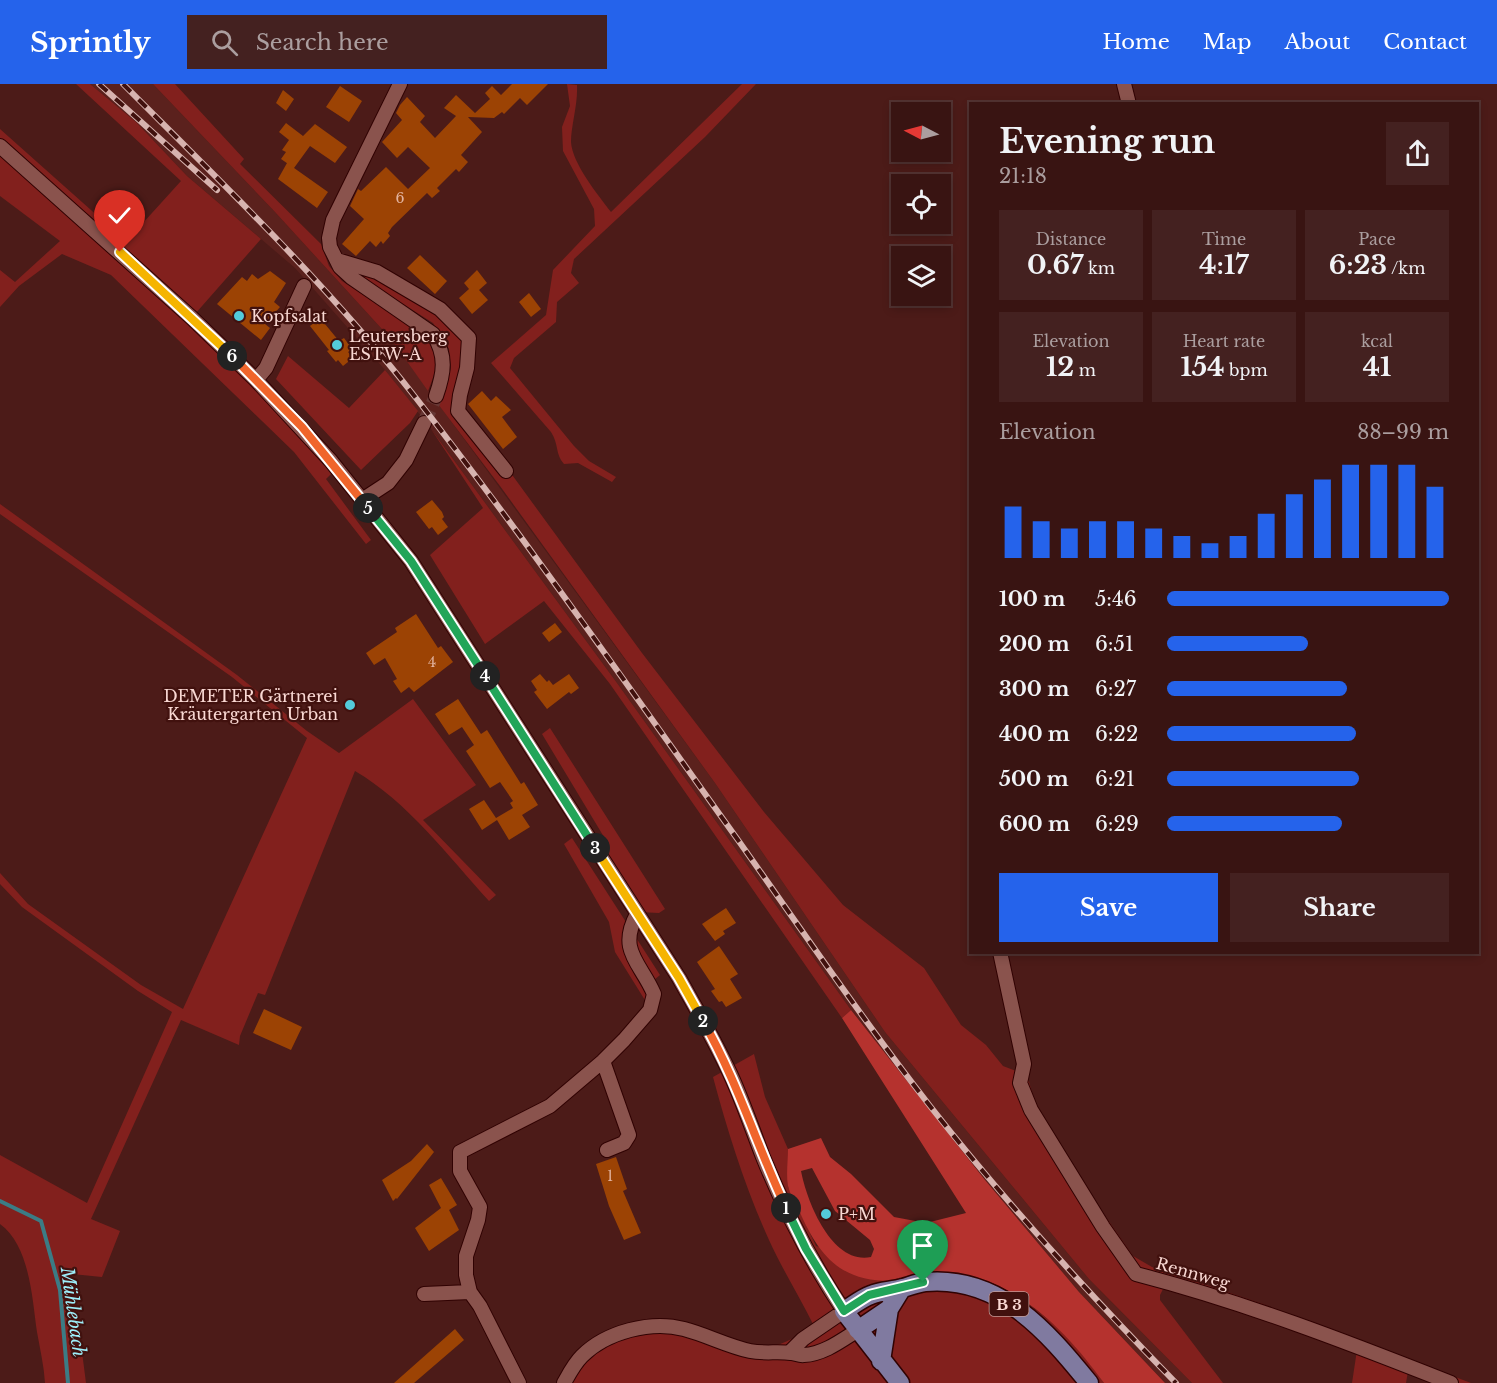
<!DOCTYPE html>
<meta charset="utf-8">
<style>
body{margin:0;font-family:"Libre Baskerville",serif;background:#442120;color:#f1f3f6;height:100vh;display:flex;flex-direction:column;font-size:22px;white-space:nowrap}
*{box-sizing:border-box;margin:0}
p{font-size:20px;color:#ab9e9f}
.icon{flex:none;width:33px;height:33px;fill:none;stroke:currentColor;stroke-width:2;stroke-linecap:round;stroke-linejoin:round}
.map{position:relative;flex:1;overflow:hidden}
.sheet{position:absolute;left:969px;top:18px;width:510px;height:852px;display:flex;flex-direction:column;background:#391412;border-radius:0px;box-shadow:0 3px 9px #0003,0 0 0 2px #533332}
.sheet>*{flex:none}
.needle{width:39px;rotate:276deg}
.fabs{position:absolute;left:891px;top:18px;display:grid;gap:12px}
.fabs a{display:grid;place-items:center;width:60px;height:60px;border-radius:0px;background:#391412;box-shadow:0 3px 9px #0003,0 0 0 2px #533332;font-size:30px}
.pin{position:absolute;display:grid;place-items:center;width:51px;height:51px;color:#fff;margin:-62px -26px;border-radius:50% 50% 50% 0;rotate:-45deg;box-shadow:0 0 6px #0007}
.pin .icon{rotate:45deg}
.km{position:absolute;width:30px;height:30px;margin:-15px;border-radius:50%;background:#222;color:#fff;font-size:16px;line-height:30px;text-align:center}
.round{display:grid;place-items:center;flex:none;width:63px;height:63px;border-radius:0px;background:#442120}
.head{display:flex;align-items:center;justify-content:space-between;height:102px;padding:0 30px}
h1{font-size:33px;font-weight:700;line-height:45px}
.stats{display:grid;grid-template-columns:repeat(3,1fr);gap:9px;height:102px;padding:6px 30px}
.stats div{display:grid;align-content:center;border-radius:0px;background:#442120;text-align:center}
.stats b{font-size:26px;font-weight:700}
.stats small{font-size:16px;font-weight:400}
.stats p{font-size:16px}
.chart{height:168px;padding:12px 30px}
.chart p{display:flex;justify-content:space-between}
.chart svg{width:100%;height:108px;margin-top:6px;stroke:#2563eb;stroke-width:6}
.cta{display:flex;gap:12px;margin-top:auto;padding:12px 30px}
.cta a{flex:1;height:69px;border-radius:0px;background:#2563eb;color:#fff;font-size:24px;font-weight:700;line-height:69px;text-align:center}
.cta a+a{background:#442120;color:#f1f3f6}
ul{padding:0 30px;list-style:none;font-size:20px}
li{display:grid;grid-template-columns:96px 72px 1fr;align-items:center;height:45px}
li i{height:15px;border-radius:8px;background:#2563eb}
header{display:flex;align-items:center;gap:36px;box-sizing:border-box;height:84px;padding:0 30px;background:#2563eb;color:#fff}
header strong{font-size:28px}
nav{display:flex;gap:33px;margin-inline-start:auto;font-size:21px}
.search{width:420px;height:54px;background:#442120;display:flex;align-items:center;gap:15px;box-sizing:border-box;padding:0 21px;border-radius:0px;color:#ab9e9f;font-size:22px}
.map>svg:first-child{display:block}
.built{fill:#5b211d}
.green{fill:#82201d}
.forest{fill:#b5322e;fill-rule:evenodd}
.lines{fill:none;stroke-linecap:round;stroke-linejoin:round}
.stream{stroke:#3b7c85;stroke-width:4}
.building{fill:#9c4304}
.minor-tunnel{stroke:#663734;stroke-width:14;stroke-dasharray:14 7;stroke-linecap:butt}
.minor-casing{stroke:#300202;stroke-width:16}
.major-casing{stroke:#300202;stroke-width:21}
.minor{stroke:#8a534d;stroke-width:14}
.major{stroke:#807aa0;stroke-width:18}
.rail-casing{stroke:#d7b3af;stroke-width:6}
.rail{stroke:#41110e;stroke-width:4;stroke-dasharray:11;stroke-linecap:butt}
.split-1-casing{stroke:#fff;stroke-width:12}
.split-2-casing{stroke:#fff;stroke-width:12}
.split-3-casing{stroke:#fff;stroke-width:12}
.split-4-casing{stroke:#fff;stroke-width:12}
.split-5-casing{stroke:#fff;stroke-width:12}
.split-6-casing{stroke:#fff;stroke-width:12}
.split-7-casing{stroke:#fff;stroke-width:12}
.split-1{stroke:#22a559;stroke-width:8}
.split-2{stroke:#f0652b;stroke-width:8}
.split-3{stroke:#f5b400;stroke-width:8}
.split-4{stroke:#22a559;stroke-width:8}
.split-5{stroke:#22a559;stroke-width:8}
.split-6{stroke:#f0652b;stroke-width:8}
.split-7{stroke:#f5b400;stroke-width:8}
.poi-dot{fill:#53cbda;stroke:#41110e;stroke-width:2}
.labels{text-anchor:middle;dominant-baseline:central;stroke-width:4.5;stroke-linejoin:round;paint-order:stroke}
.number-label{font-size:14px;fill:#e2b39f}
.shield{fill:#41110e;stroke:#c29c98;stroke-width:1.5}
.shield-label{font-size:15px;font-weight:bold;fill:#f9d8d3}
.poi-label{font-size:16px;fill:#f9d8d3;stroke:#41110e;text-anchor:start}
.street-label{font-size:16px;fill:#f9d8d3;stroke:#41110e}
.water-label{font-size:18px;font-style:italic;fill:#9eeef9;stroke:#41110e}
</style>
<header>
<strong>Sprintly</strong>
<div class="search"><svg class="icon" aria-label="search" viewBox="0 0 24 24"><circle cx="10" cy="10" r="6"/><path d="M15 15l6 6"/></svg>Search here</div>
<nav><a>Home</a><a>Map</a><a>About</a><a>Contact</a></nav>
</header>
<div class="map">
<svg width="1497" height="1299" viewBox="0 0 1497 1299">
<rect width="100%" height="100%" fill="#4c1b18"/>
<path class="built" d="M90,0h63l122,128 116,127 324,444 170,249 204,247 103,104h-27l-86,-91 -94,-112 -134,-170 -234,-327 -186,-254 -46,-59 -90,-102 -108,-92 -51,-54z"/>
<path class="green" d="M76,0h14l46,38 51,54 74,63 -73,83 99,98 44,54 -5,5 45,61 -5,4 -72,-92 -183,-177 -49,-21 -43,32 -19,21v-37l15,12 45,-41 -60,-45v-67l128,114 14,-19 39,-43z
M153,0h22l69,75 -4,5 81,80 8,22 13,15 83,54c16,22 12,33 3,56l-37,-52 -116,-127z
M567,0l10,1c1,20 -6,40 -6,57 1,21 27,53 40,70l131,-128h14l-51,53 -131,122 -3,14 8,10 -22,19 -1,20 -42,36 -4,10 64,78 15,15 27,16 -4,5 -34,-19 -14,1c-9,-10 -5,-20 -13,-32l-60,-69 55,-48 7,-45 42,-44 -1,-17 -31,-58 -1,-24 8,-21z
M357,185l76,38 23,24 6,10 2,12 -8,45 186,255 122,159 79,93 81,63 37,57 25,20 17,21 24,9 8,28 11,20 34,57 53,76 19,11 111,37 208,79h-32l-31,-12 -2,12h-54l5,-33 -73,-26 -121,-35 -3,6v5l63,83h-31l-103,-104 -204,-247 -170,-249 -215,-297 -62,-82 8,-17 5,-19 -2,-19 -16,-26 -77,-49z
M288,272l61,52 36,-38 33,41 -8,12 -49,47 -85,-91z
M431,345l186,254 234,327 -9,8 -232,-334 -66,-83 -59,43 -55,-89 53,-47z
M0,420l237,171 70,56 32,22 74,-54 63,86 -53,35 73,75 -7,6c-41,-45 -81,-99 -134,-130l-90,224 -7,-2 -18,43 -1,9 -58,-25 -90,199 29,12 -18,46 -30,-3 14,109h-41c-1,-17 -5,-34 -8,-51 -5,-34 -7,-86 -37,-108v-69l87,48 85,-191 -34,-21 -116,-84 -22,-23v-11l28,31 113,81 42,24 124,-271 -75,-61 -232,-163z
M550,644l115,181 -6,4 -20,-1 -42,-70 7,-5 -62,-103z
M572,754l88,137 -12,10v20l-33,-53 -6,-30 -45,-78z
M754,970l11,43 23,52v38l28,59 95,30 29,-4 51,11 40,23 29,23 27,31 17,23h-545c11,-14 21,-31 34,-43 8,-8 19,-11 29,-14 35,-12 59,-6 93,6 17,6 35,17 53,15 17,-2 32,-13 46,-21 -14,-29 -32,-57 -45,-86 -24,-53 -41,-107 -56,-163z"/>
<path class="forest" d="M851,926l134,170 94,112 86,91h-61c-29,-40 -65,-80 -112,-100 -24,-10 -54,-14 -80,-7 -6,2 -12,5 -18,5 -51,1 -73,-22 -93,-66 -4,-9 -11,-20 -13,-29 -2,-12 0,-25 0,-37l33,-11 9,19 21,17 43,43 32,6 40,-10 -124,-195zM812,1084l23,43 35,29 4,9 -3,8c-39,8 -64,-55 -70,-86z"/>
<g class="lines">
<path class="stream" d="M0,1117l41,20 19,69 8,93"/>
</g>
<path class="building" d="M512,0h36l-21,21 -7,-7 -16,16 -2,-2 -8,6 -26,-1 14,15 -21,23 7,7 -9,10 -3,-3 -19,19 3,3 -8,7 -5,-5 -35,34 -4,6 2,3 -7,8 -2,-3 -5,6 -6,-6 -14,15 -14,-12 22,-25 -14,-13 8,-17 3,2 25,-24 22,22 22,-21 -22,-21 -11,11 -15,-16 20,-22 -6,-7 4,-8 7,-8 18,19 -5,6 15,16 21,-22 -12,-8 12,-13 19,18 15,-14 -5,-6 7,-7 9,9z
M340,2l22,15 -13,21 -23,-15z
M283,6l11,9 -8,12 -10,-8z
M286,39l17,13 12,-12 32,23 -12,16 -25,-17 -16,22 -13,-9 5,-7 -4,-2 7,-10 -10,-8z
M287,79l41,29 -11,16 -39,-29z
M420,171l27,26 -12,13 -28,-26z
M477,186l10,13 -8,7 9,10 -16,14 -13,-16 10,-9 -5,-6z
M270,187l16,12 -12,19 6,5 -15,17 5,4 -9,12 -44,-36 25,-27 5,4 5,-7 6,5z
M529,209l12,16 -10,8 -12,-15z
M320,234l19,23 5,-3 8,11 -4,3 5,6 -10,8 -5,-6 -2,2 -9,-11 2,-1 -19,-24z
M482,307l9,10 5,-5 15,14 -9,7 15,20 -14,12 -35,-45z
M432,416l10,12 2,5 -2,2 6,8 -10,8 -6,-8 -3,2 -13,-17z
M416,530l22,34 3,-2 12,16 -39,30 -5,-5 -8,6 -8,-12 4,-2 -12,-21 -11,7 -8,-12 31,-21 -2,-4z
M555,539l7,9 -13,10 -7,-9z
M540,590l7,8 2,-2 4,5 16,-11 10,14 -8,6 -2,-2 -22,17 -13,-17 3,-2 -6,-9z
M458,615l23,35 6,-4 34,54 3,-2 14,23 -16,10 8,12 -21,13 -12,-20 -15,10 -13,-21 15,-9 12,18 17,-10 -3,-5 3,-2 -13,-19 -10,6 -24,-37 8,-6 -12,-18 -13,8 -14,-21z
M726,824l10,15 -13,8 2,3 -10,7 -13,-17z
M719,862l19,28 -8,5 12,19 -16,9 -4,-6 -3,1 -8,-11 4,-2 -18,-27z
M264,925l38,18 -11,23 -38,-17z
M427,1060l7,8 -37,47 -1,-1 -3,3 -11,-21 29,-19z
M616,1073l11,32 -4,2 18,42 -17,7 -15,-34 -13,-42z
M441,1094l16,27 -8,5 10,20 -30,21 -14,-23 26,-20 -12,-23z
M455,1245l9,11 -50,43h-20z"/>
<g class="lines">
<path class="minor-tunnel" d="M424,339l12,-27"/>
<g class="minor-casing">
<path id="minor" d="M400,0l-67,136 -4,18 1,9 10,20 12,11 81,56c14,22 11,39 3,62
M1124,0l5,20
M0,62l192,172 64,62 75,81 80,100 268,417c19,34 38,66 54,102 11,25 20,51 30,77 22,54 49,106 81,154l-41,28 -13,13
M337,176l40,12 63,37 29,29 -2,30 -7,27 -2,16 48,60
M256,296l10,-12 38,-82
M362,416l26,-17 18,-23 18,-37
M1000,868l24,112 -4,19 11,27 72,117 33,47c108,28 211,68 315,109
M603,977l26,74 -5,8 -17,7
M424,1210l46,-2
M519,1299l-39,-77 -10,-14 -4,-17v-19l12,-36 2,-13 -20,-36v-19l90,-46 53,-45 21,-21 26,-30 4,-16c-13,-31 -37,-43 -17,-80
M564,1299c5,-9 10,-19 18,-27 24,-24 69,-36 102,-27 23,6 43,17 66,22 15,3 27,0 41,2 4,0 9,3 13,2 20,-1 38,-15 54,-25"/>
</g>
<g class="major-casing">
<path id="major" d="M858,1246l31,-21
M881,1277l8,-52 13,-21
M900,1299l-56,-72c8,-5 18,-13 27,-16 10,-4 21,-4 32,-7 7,-2 14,-5 22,-6 74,-7 122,49 164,101"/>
</g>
<use href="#minor" class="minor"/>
<use href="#major" class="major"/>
<g class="rail-casing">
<path id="rail" d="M99,0l118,106
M123,0c101,101 205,201 293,314 112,144 216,294 322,442 63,89 125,180 192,266 76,97 160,189 246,277"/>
</g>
<use href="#rail" class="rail"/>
</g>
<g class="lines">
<g class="split-1-casing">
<path id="split-1" d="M786,1124l20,41 38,62 25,-16 54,-13"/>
</g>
<g class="split-2-casing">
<path id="split-2" d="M703,937c34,59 54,125 83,187"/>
</g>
<g class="split-3-casing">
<path id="split-3" d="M595,764l84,130 24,43"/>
</g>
<g class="split-4-casing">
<path id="split-4" d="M485,592l110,172"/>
</g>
<g class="split-5-casing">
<path id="split-5" d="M368,424l43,53 74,115"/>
</g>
<g class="split-6-casing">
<path id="split-6" d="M232,272l70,71 66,81"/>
</g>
<g class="split-7-casing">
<path id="split-7" d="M120,168l112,104"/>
</g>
<use href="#split-1" class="split-1"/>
<use href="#split-2" class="split-2"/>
<use href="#split-3" class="split-3"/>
<use href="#split-4" class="split-4"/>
<use href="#split-5" class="split-5"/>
<use href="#split-6" class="split-6"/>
<use href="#split-7" class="split-7"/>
</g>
<g class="poi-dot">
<circle cx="239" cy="232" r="6"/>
<circle cx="337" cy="261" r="6"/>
<circle cx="350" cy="621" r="6"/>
<circle cx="826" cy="1130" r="6"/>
</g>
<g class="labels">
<g class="number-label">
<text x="400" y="114">6</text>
<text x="432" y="578">4</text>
<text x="610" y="1092">1</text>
</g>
<rect class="shield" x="989.5" y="1208" width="39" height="24" rx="4.5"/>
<g class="shield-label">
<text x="1009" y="1220">B 3</text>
</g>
<g class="poi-label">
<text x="251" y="232">Kopfsalat</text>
<text x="349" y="252">Leutersberg<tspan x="349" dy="18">ESTW-A</tspan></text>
<text x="338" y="612" text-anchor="end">DEMETER Gärtnerei<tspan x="338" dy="18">Kräutergarten Urban</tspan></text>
<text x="838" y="1130">P+M</text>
</g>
<g class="street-label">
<text transform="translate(1193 1189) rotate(16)">Rennweg</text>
</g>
<g class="water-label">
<text transform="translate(73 1228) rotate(82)">Mühlebach</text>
</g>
</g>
</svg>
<div class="fabs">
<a><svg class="needle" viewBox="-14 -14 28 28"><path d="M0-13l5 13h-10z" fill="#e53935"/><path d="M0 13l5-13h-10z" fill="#ab9e9f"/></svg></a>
<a><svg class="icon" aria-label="locate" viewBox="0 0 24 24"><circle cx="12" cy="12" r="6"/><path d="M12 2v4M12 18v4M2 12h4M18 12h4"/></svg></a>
<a><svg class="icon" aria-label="layers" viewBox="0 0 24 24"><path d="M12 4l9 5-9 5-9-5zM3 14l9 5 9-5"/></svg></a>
</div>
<div class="pin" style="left:923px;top:1198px;background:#1e9e55"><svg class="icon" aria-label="arrive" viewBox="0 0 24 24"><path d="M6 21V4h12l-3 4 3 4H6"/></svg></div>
<div class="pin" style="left:120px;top:168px;background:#d93025"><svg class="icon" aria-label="check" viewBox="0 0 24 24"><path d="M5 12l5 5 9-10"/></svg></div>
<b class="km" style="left:786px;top:1124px">1</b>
<b class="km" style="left:703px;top:937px">2</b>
<b class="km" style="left:595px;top:764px">3</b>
<b class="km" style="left:485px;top:592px">4</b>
<b class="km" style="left:368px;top:424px">5</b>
<b class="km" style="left:232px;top:272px">6</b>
<section class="sheet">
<div class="head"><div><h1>Evening run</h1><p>21:18</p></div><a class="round"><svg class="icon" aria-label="share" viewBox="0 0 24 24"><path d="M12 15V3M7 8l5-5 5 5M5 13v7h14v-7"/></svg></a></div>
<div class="stats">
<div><p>Distance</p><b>0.67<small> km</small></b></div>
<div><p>Time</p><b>4:17</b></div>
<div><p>Pace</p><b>6:23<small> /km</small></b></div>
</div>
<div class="stats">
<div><p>Elevation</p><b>12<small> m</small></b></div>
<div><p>Heart rate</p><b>154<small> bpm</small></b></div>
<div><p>kcal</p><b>41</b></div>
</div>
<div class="chart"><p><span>Elevation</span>88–99 m</p>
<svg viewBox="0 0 160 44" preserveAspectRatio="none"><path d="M5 44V23M15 44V29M25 44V32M35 44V29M45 44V29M55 44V32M65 44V35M75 44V38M85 44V35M95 44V26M105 44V18M115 44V12M125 44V6M135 44V6M145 44V6M155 44V15"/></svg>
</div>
<ul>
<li><b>100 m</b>5:46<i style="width:100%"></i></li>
<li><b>200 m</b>6:51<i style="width:50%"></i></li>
<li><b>300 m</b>6:27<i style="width:64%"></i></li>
<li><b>400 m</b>6:22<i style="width:67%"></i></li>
<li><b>500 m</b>6:21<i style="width:68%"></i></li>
<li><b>600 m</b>6:29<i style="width:62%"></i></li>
</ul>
<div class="cta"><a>Save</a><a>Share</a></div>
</section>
</div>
